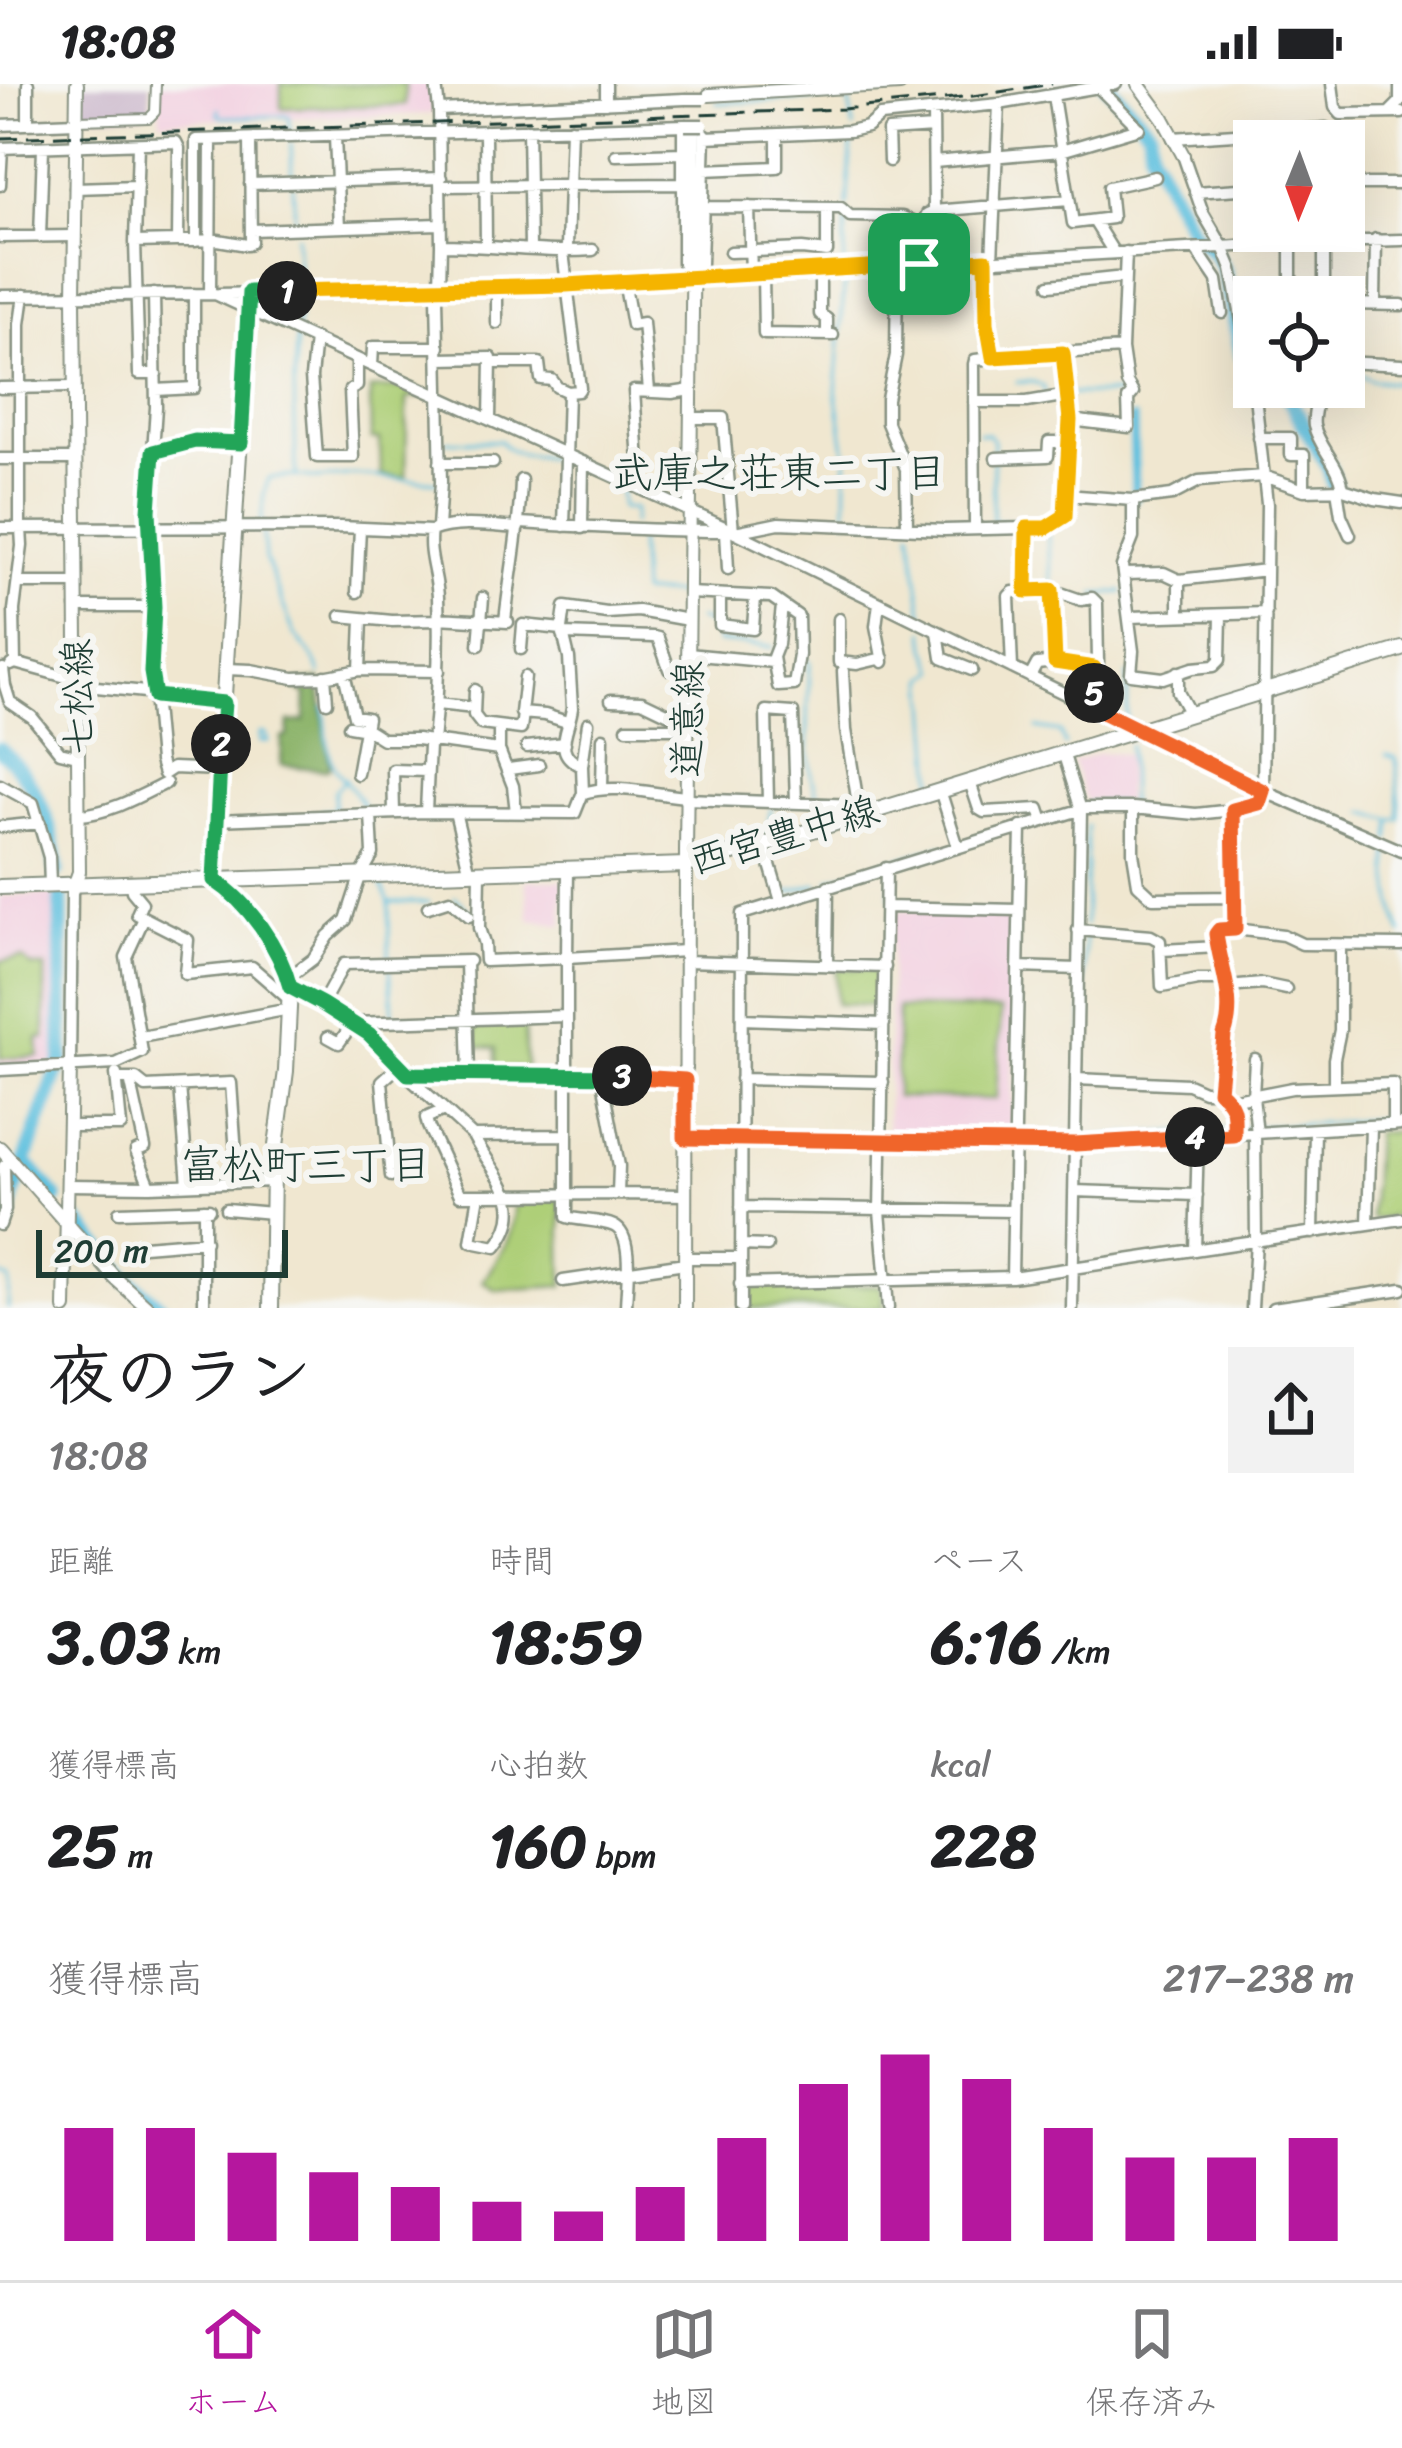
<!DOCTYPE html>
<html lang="ja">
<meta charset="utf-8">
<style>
body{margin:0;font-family:Sriracha,"Klee One",sans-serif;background:#f2f2f2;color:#202124;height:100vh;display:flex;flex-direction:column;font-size:45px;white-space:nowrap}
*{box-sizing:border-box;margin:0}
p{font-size:39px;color:#757577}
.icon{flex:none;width:66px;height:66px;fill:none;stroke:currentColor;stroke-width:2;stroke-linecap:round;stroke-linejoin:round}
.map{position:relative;height:1224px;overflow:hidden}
.details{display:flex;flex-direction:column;background:#fff;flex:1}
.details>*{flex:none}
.needle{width:78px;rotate:181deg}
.fabs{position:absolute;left:1233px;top:36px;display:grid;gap:24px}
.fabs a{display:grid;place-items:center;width:132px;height:132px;border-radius:0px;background:#fff;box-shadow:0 12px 48px #0002;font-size:60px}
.scale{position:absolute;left:36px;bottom:30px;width:252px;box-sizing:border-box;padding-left:12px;border:6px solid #1f3d34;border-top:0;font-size:33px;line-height:42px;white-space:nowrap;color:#1f3d34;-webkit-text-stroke:9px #f6f6f2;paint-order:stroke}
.pin{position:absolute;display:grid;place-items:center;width:102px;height:102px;color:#fff;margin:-51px;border-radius:24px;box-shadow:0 6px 18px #0006}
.km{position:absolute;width:60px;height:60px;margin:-30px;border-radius:50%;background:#222;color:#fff;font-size:33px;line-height:60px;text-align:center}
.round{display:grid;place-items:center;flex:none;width:126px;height:126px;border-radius:0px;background:#f2f2f2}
.headline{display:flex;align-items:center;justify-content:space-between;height:204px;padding:0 48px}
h1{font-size:66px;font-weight:700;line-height:90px}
.metrics{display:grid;grid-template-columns:repeat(3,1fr);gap:18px;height:204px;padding:12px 48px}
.metrics div{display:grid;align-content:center}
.metrics b{font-size:60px;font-weight:700}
.metrics small{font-size:33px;font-weight:400}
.metrics p{font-size:33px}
.chart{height:336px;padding:24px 48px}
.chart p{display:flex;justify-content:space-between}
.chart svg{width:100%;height:216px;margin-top:12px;stroke:#b5179e;stroke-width:6}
.status{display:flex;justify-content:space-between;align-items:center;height:84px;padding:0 60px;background:#fff;direction:ltr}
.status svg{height:33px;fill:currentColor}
.dock{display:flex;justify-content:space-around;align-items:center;height:168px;border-top:3px solid #e0e0e0;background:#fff;font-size:33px;color:#757577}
.dock a{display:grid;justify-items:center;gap:6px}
.dock .selected{color:#b5179e}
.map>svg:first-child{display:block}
.built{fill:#f3cfe0}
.industrial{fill:#cfbdcf}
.green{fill:#aecf78;stroke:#668656;stroke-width:3}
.forest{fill:#8ab268;stroke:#54784e;stroke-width:3}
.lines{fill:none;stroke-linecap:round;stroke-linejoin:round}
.stream{stroke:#60c1df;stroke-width:3}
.canal{stroke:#60c1df;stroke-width:9}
.river{stroke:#60c1df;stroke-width:15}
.pedestrian-casing{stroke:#889282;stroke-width:12}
.minor-casing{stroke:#889282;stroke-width:15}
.tertiary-casing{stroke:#889282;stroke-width:16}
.secondary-casing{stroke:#889282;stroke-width:18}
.pedestrian{stroke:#fff;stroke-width:8}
.minor{stroke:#fff;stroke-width:10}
.tertiary{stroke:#fff;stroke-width:12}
.secondary{stroke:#fff;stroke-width:14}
.rail{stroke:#1f3d34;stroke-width:3;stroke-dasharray:18 9;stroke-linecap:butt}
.minor-bridge-casing{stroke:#889282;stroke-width:15;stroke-linecap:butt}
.minor-bridge{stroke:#fff;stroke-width:10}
.split-1-casing{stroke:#fff;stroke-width:24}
.split-2-casing{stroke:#fff;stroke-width:24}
.split-3-casing{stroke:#fff;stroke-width:24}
.split-4-casing{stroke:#fff;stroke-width:24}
.split-5-casing{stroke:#fff;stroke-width:24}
.split-6-casing{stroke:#fff;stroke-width:24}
.split-1{stroke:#f5b400;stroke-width:15}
.split-2{stroke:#22a559;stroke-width:15}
.split-3{stroke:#22a559;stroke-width:15}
.split-4{stroke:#f0652b;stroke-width:15}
.split-5{stroke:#f0652b;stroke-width:15}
.split-6{stroke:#f5b400;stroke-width:15}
.labels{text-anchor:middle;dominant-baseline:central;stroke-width:12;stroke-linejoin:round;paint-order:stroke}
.street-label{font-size:39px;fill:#1f3d34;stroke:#f6f6f2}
.neighbourhood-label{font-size:42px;fill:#1f3d34;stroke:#f6f6f2}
</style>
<div class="status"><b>18:08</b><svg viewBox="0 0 49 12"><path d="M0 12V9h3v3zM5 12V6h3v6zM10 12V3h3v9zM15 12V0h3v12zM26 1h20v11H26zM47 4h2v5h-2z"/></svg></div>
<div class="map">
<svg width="1402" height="1224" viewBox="0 0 1402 1224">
<rect width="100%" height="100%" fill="#f6f6f2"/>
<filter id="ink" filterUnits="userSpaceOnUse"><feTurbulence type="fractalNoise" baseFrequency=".00833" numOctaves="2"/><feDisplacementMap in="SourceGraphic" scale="24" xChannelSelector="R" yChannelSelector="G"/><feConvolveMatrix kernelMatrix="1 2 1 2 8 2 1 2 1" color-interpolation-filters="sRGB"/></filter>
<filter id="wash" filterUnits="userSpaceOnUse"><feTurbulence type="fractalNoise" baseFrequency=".004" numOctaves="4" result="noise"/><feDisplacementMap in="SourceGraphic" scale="48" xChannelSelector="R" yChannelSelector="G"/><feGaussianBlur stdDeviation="2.7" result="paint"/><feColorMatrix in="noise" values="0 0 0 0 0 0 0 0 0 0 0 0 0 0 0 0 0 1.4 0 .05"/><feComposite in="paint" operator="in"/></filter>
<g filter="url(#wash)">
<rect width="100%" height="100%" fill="#f0e7d0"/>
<path class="built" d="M160,0h271l1,30 -272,7z
M1099,669l28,1 -1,47 -41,-1 -12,-38z
M526,796h35l2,2v44l-33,-6z
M57,811l-3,168 -54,3v-170z
M892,827l120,1 5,4 -6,219 -3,4 -121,-3z"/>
<path class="industrial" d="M83,0h67v25l-7,6 -55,1 -5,-5z"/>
<path class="green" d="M281,0h124v21l-124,3z
M412,303l18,9 -23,2 -1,80 -25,-3 -1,-35 -9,-1 -1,-50z
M22,874l10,9h13v71h-7l1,18 -39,3v-98z
M836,884l40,2 4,4 -1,32 -43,-2z
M898,924l103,2 -5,89 -100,-2z
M524,938l2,46h-30v-20l-20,-1 -1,-21 3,-2z
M1402,1047v85l-28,3 -3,-2 4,-84z
M558,1115l3,3 2,84 -67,4 -13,-9c17,-26 33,-47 31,-79z
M878,1201l4,3 2,20h-140v-17l4,-4z"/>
<path class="forest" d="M319,596l11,87 -5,3 -44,-5 1,-27 6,-2 1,-14 16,-1 1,-28 -7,-2v-10z"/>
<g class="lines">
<path class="stream" d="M848,13l6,31
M717,19l99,-4 152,-15
M219,25v6l4,2 66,-1 1,16
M291,60l1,32
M293,102l2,38
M847,122l5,-69
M296,151l3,51
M844,181l2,-44
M845,191l-9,116 11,71 -1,58
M1344,286h8l19,10 31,3
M1017,298h17l9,4 2,6
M1071,310h55
M979,349l9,1 5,7v80l23,2
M446,357h54c14,18 41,15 63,18
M296,390l-2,-92 5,-84
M620,401l1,23 13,1 -1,14
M261,439l3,-30 5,-15 27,-2 22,3 36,-4 85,7
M1047,445l5,56
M263,446l2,28 29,75 21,27 5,14
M911,446l13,91
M638,450l3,59 39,1
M1095,510l27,-2
M698,535c15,4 18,9 20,23l54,5
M925,547l2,17 10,23 -11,7 8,104
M803,574l7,3c-1,51 -8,87 8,137
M324,623c3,19 1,45 12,62 10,16 23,23 29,43
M1127,635l1,-44
M1037,644l23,4 5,13
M260,654v4l8,-1 -2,-7 -6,-1v4
M1387,671l9,3 4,61 -8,1 -2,19
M1089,719h29
M1127,719l3,-2 -1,-56
M321,727l13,-1 1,-19 11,-12
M1365,728l25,7
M366,743l1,26
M766,753l5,-28
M1389,765c-2,20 5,68 13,85
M829,796l113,-34
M382,801l7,17h40
M785,809l33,-9
M455,813l15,14
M891,814l1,-26
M389,818v55
M1085,841l2,-99
M390,883l3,51
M1083,977l2,-124
M1082,1001l-1,50 4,3 145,-9
M1240,1044l147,-9
M0,1191l9,5 -1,28"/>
<path class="canal" d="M1133,335l2,79"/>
<path class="river" d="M1106,0l43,45 2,23 41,80 23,22 9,16 18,85 12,15
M1282,303l47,81 5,18
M0,665c36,32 53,74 57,122
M25,1078l31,36
M78,1138l51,59 33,27
M0,1150l8,-15 5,-24 49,-136 -1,-163"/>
</g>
</g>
<g filter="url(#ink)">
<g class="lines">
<g class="pedestrian-casing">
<path id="pedestrian" d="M77,36l72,-2 6,-6 1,-28"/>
</g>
<g class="minor-casing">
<path id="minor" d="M436,0l3,26 246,-11
M606,0v19
M1332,0l3,23 6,7 61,-1
M1053,12l20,127 39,-5 -3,-31 46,-10
M1390,28l10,-10v-18
M28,40v-40
M0,41l76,-3
M683,42v137l9,14 9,-13 4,-130
M528,45l2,119
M485,47l1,114
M335,53l4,90
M705,53l144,-6 18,-4 13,-11 119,-12 117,-20
M1173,54l153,-10
M138,60l-3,98 4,132h17
M0,64l176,-6 3,6 -1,93
M616,71l67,-2
M1183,71l20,58 20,34 9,22 22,115
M889,77l-1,-30 45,-3
M934,78l127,-11 78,-23 -41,-41
M703,86l74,-3v-32
M250,100l191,-6
M1344,100h58
M0,101l2,-37
M441,102l243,-2
M75,104l62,-2
M1195,108l59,-4
M701,123l140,1 9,8 52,1 20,8
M749,123l2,67
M934,127l135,-11
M1094,137l20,32
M251,146l189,-6
M0,153l74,-1
M40,153l3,-90
M196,157v-101l489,-15
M135,158l83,-2 29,5 4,-3 -1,-103
M1291,159v54
M441,161c51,0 102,9 152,5
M1196,165l21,31 5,33
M730,168l72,-3 25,3v-44
M992,176l7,-156
M919,180l3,-39 5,-11 7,-3 -1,-100
M897,181l-1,90 -9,44v24l19,46 1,59
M820,185v45l7,5v16
M763,189l1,61 69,1
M624,197l8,44 11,-2 6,68
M1050,201l74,-8
M497,203v36
M154,210l2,113 -7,103 5,97 -3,55 9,99 4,13 9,-6 46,2
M210,210l1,-154
M219,210l347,-9 725,-42 111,-3
M0,212l215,-2 518,237 530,260 139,60
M1324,213v-66
M1344,220l58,1
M1375,220l1,-65
M315,255l-4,38 6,80h36l-3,-67 7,-4v-27
M993,273l129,-8 4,-97
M439,275l52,-1 -1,62
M1344,278l58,3
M491,279h48l2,16 11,1 5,7 11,5
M372,282l1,-19h66
M1320,303c-2,12 -8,28 -6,39 6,23 26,39 29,63
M0,304l75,-1
M156,306l38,-2v-94
M974,318h53l41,-7
M691,334h32l10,113
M1070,336l59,7 -1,-28 5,-6 -6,-10 -5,-34
M1259,354h32v17h13v35
M153,368l42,-11 45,2
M996,374l52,-2 1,-14h20
M0,375h75
M440,379h53
M641,405l-7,-98 38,2 19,-3
M1337,405l4,26 9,20
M1065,411l68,5 39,-5 27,-14 64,-5 41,14 39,-1 32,10 27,4
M1133,416v38l-11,28 11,85 -2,23 32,4 30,-10 21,-2 6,-6 1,-45
M520,439c68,4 136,8 206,8
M564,442l4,-134 10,-1 2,-3 -17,-136 4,-5 4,-119
M438,443l3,-45 -4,-186 3,-10 1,-41 -2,-135
M0,444l340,-1 91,4c26,-10 59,-5 87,-3
M20,444v-204l4,-29
M582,444l1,-66
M975,444l-1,-164 1,-4 18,-2 -6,-35 -1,-63
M1027,444h19l19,-12 5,-96 -7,-67
M726,447l2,38
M735,448l44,-9 165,7 83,-2 -1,63
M1124,490l40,-1 15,7 87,-10
M1179,496v35
M18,499h58
M1052,506l3,72
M357,508l3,-64
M689,509l82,4 27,19 1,39 -5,30 -16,1 -5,-29 5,-13 4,-38
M720,511v30l33,4 2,-32
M879,519l-3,23 7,36
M76,523h78
M341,532l51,5 46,-1
M1129,533l137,-4
M438,534l70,4
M839,535v43l18,2 26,-6
M505,537c5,-47 15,-94 16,-141
M562,545l7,29 3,50c-3,24 -21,45 10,58
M938,548l4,26 30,12
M563,550l90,3 5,1 11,31h19
M479,561l4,-47
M521,565l2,-24 39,4 3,-22 42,6 31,-2 50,9
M688,570l85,8
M15,579l-1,-53 8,-64 -1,-18
M11,581l4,-2 62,17
M1012,584l-3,-72 4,-4 39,-2 29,10 11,-2 5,5 1,60 -4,5 -39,-6 -18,2 -7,13
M3,585l2,17 5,16 22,15 28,35 17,4
M226,585l25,1 43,8 29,-1 37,-7 79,1
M360,586l2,-51
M843,587l3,59 13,80
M1178,588v20l12,22
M344,589l10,43 13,2 -10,56
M325,592l2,26
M525,593l-4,36 24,2 22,7
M77,601l78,8
M475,606l-1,25 7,9 40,5 2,-16
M155,612l69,7
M611,616l31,1 25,12 20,1
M437,620l37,4
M1093,624l1,-40
M349,642l18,3 16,10h34l82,11
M499,643v23l14,36 3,26
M627,644h60
M527,663l38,-4
M1063,668l18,58 -9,498
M509,685l30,-4
M970,698l9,27 5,3 55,-3 4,12
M0,701l33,18 16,54 1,28
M602,705l1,-51
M940,706l18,57
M583,709l-1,-27 6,-43
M686,715l173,6
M768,717l-2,-90 27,2 3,89
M1133,724v45l5,31 15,14 82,-1
M426,728l3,-67 4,-3c5,-48 7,-96 5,-145 -1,-22 -11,-44 -7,-66
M455,728l15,61
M394,729l-1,-43 34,1
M78,731c30,-1 62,-19 88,-32
M216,736l210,-8 149,1 8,-20c32,-10 70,1 103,4
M0,743l40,-4
M764,761l17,56
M886,784l-6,343 8,97
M568,786l-1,88 118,-7
M480,789l-1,55 5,16 1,17 82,-3v259c14,4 34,3 47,9 21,10 12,62 12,82
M130,797l2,10 10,12 -5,11 51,26 -3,34 67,-7 39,34
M428,823l22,-7 19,16
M886,823l133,3
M1235,845l48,6 19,9 100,1
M1078,846l73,6 9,5 2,46 36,-7h28
M1162,866l56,-3
M685,877l200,6
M466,878l3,113h142l74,5
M827,881l1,-79
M1018,883l60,2
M288,894l25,-19 15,-23 18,-16 14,-43 13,-23 -2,-40
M290,903l32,17 47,30 46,49 58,53 94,-1
M1228,903l34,-3 24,5
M322,920l22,-40 125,-3
M742,935l142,5
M141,953l149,-28
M328,953l11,6 14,-20 214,-7
M1255,975l-2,37 4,38
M70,982l2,-173 3,-10
M0,986l116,-6 26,-12 -16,-95 18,-39
M408,990l61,1
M117,995h19l10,8 85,-4 7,99
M130,995l15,68 -9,4 14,35
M741,995l142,3
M1076,995l112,5 16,7h15
M180,1002l8,98
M1334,1002v-27l6,-29v-85
M1230,1016l62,-12 101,-4v41
M444,1026l-18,8 2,8 32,69h19
M69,1042h52l-5,-52
M1234,1051c0,-21 3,-30 -15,-44l5,-56c13,-32 -4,-68 -8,-102l3,-3 16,-1 -2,-119 26,-7 4,-12 4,-287 -13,-117
M473,1052c20,39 59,67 23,111l-25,-5 8,-47 139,-1 1,-28 -17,-90
M685,1054l56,1
M741,1057l334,3 327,-20
M390,1083l-8,-86 17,-15
M391,1092l-1,-9 16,-1
M68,1101l82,1 123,-5
M1074,1107l123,4
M618,1110l67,1
M741,1123l272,4
M226,1125l46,4
M119,1128l90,-3
M1368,1140l3,-97
M0,1141l5,-15 -1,-44 8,-6
M1313,1149l2,-103
M741,1161l26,1
M131,1163l74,-6
M1195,1166l3,-113
M685,1174h56
M1012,1193l9,-450
M563,1197l122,-18
M740,1200l272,-7 390,-58
M204,1224v-99
M741,1224l1,-394 344,-106h47l63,6 37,-4
M1252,1224l4,-67 -1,-107
M1273,1224l129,-19"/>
</g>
<g class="tertiary-casing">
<path id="tertiary" d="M1138,0l25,34 20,37
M709,11l191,-11
M75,799l4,-11 -5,-576 3,-212
M0,1064l115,130 33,30
M65,1224l5,-242
M685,1224l1,-456 8,-722"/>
</g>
<g class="secondary-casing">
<path id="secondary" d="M249,208l-36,581 1,7 11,7 32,37 26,39 7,24 -4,84 -13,97 -2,140
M0,803l686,-22 78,-20 638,-196"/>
</g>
<use href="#pedestrian" class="pedestrian"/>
<use href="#minor" class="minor"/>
<use href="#tertiary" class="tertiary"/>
<use href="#secondary" class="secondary"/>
<path class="rail" d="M0,54l843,-29 130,-13 79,-12"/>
<g class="minor-bridge-casing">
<path id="minor-bridge" d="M685,15h19
M685,41h18"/>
</g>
<use href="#minor-bridge" class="minor-bridge"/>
</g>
</g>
<g class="lines" filter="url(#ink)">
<g class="split-1-casing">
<path id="split-1" d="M287,207l279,-6 353,-21"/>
</g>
<g class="split-2-casing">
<path id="split-2" d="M221,660l3,-41 -69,-7 -4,-24 3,-65 -5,-96 4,-59 42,-11 46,2 8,-151 38,-1"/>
</g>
<g class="split-3-casing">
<path id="split-3" d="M221,660l-7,136c34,22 66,68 76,107l32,17 47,30 39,40 214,2"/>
</g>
<g class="split-4-casing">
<path id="split-4" d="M622,992l63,4v58l390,6 120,-7"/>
</g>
<g class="split-5-casing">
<path id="split-5" d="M1094,609v15l169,83 -4,12 -26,7 2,119 -16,1 -3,4c4,33 21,68 8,101l-5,56c18,15 15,23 15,44l-39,2"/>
</g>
<g class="split-6-casing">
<path id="split-6" d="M919,180l67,-4 1,63 6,34 70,-4 7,67 -5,96 -19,12h-19l-1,63 26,-1 3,72 39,6v25"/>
</g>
<use href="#split-1" class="split-1"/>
<use href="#split-2" class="split-2"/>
<use href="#split-3" class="split-3"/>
<use href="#split-4" class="split-4"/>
<use href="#split-5" class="split-5"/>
<use href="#split-6" class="split-6"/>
</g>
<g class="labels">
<g class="street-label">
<text transform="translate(77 613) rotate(-91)">七松線</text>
<text transform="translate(687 635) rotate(-89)">道意線</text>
<text transform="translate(784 751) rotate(-16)">西宮豊中線</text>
</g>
<g class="neighbourhood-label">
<text x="779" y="389">武庫之荘東二丁目</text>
<text x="306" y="1081">富松町三丁目</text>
</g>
</g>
</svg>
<div class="fabs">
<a><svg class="needle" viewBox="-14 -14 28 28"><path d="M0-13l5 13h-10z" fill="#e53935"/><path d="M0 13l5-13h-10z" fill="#757577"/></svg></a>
<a><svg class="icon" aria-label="locate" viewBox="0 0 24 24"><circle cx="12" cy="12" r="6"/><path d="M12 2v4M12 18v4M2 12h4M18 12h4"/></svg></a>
</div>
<div class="scale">200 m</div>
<div class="pin" style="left:919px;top:180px;background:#1e9e55"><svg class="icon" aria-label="arrive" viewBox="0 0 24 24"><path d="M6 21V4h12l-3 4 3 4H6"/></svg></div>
<b class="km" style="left:287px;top:207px">1</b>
<b class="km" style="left:221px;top:660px">2</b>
<b class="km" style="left:622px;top:992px">3</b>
<b class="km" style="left:1195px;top:1053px">4</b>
<b class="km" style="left:1094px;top:609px">5</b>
</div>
<section class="details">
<div class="headline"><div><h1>夜のラン</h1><p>18:08</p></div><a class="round"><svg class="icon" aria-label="share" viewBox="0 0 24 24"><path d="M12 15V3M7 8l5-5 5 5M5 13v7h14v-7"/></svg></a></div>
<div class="metrics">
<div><p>距離</p><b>3.03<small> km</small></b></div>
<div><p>時間</p><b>18:59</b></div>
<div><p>ペース</p><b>6:16<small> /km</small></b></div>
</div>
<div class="metrics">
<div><p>獲得標高</p><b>25<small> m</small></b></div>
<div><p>心拍数</p><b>160<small> bpm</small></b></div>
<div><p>kcal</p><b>228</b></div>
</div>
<div class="chart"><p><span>獲得標高</span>217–238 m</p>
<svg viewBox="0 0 160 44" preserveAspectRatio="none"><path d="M5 44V21M15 44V21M25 44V26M35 44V30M45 44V33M55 44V36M65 44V38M75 44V33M85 44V23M95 44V12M105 44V6M115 44V11M125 44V21M135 44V27M145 44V27M155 44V23"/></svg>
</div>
</section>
<nav class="dock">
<a class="selected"><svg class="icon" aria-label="home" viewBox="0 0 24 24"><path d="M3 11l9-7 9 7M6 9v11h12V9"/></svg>ホーム</a>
<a><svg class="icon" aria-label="map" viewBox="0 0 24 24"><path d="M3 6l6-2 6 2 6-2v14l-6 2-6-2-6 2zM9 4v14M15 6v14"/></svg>地図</a>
<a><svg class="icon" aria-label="saved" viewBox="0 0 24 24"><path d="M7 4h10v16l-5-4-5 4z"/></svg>保存済み</a>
</nav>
